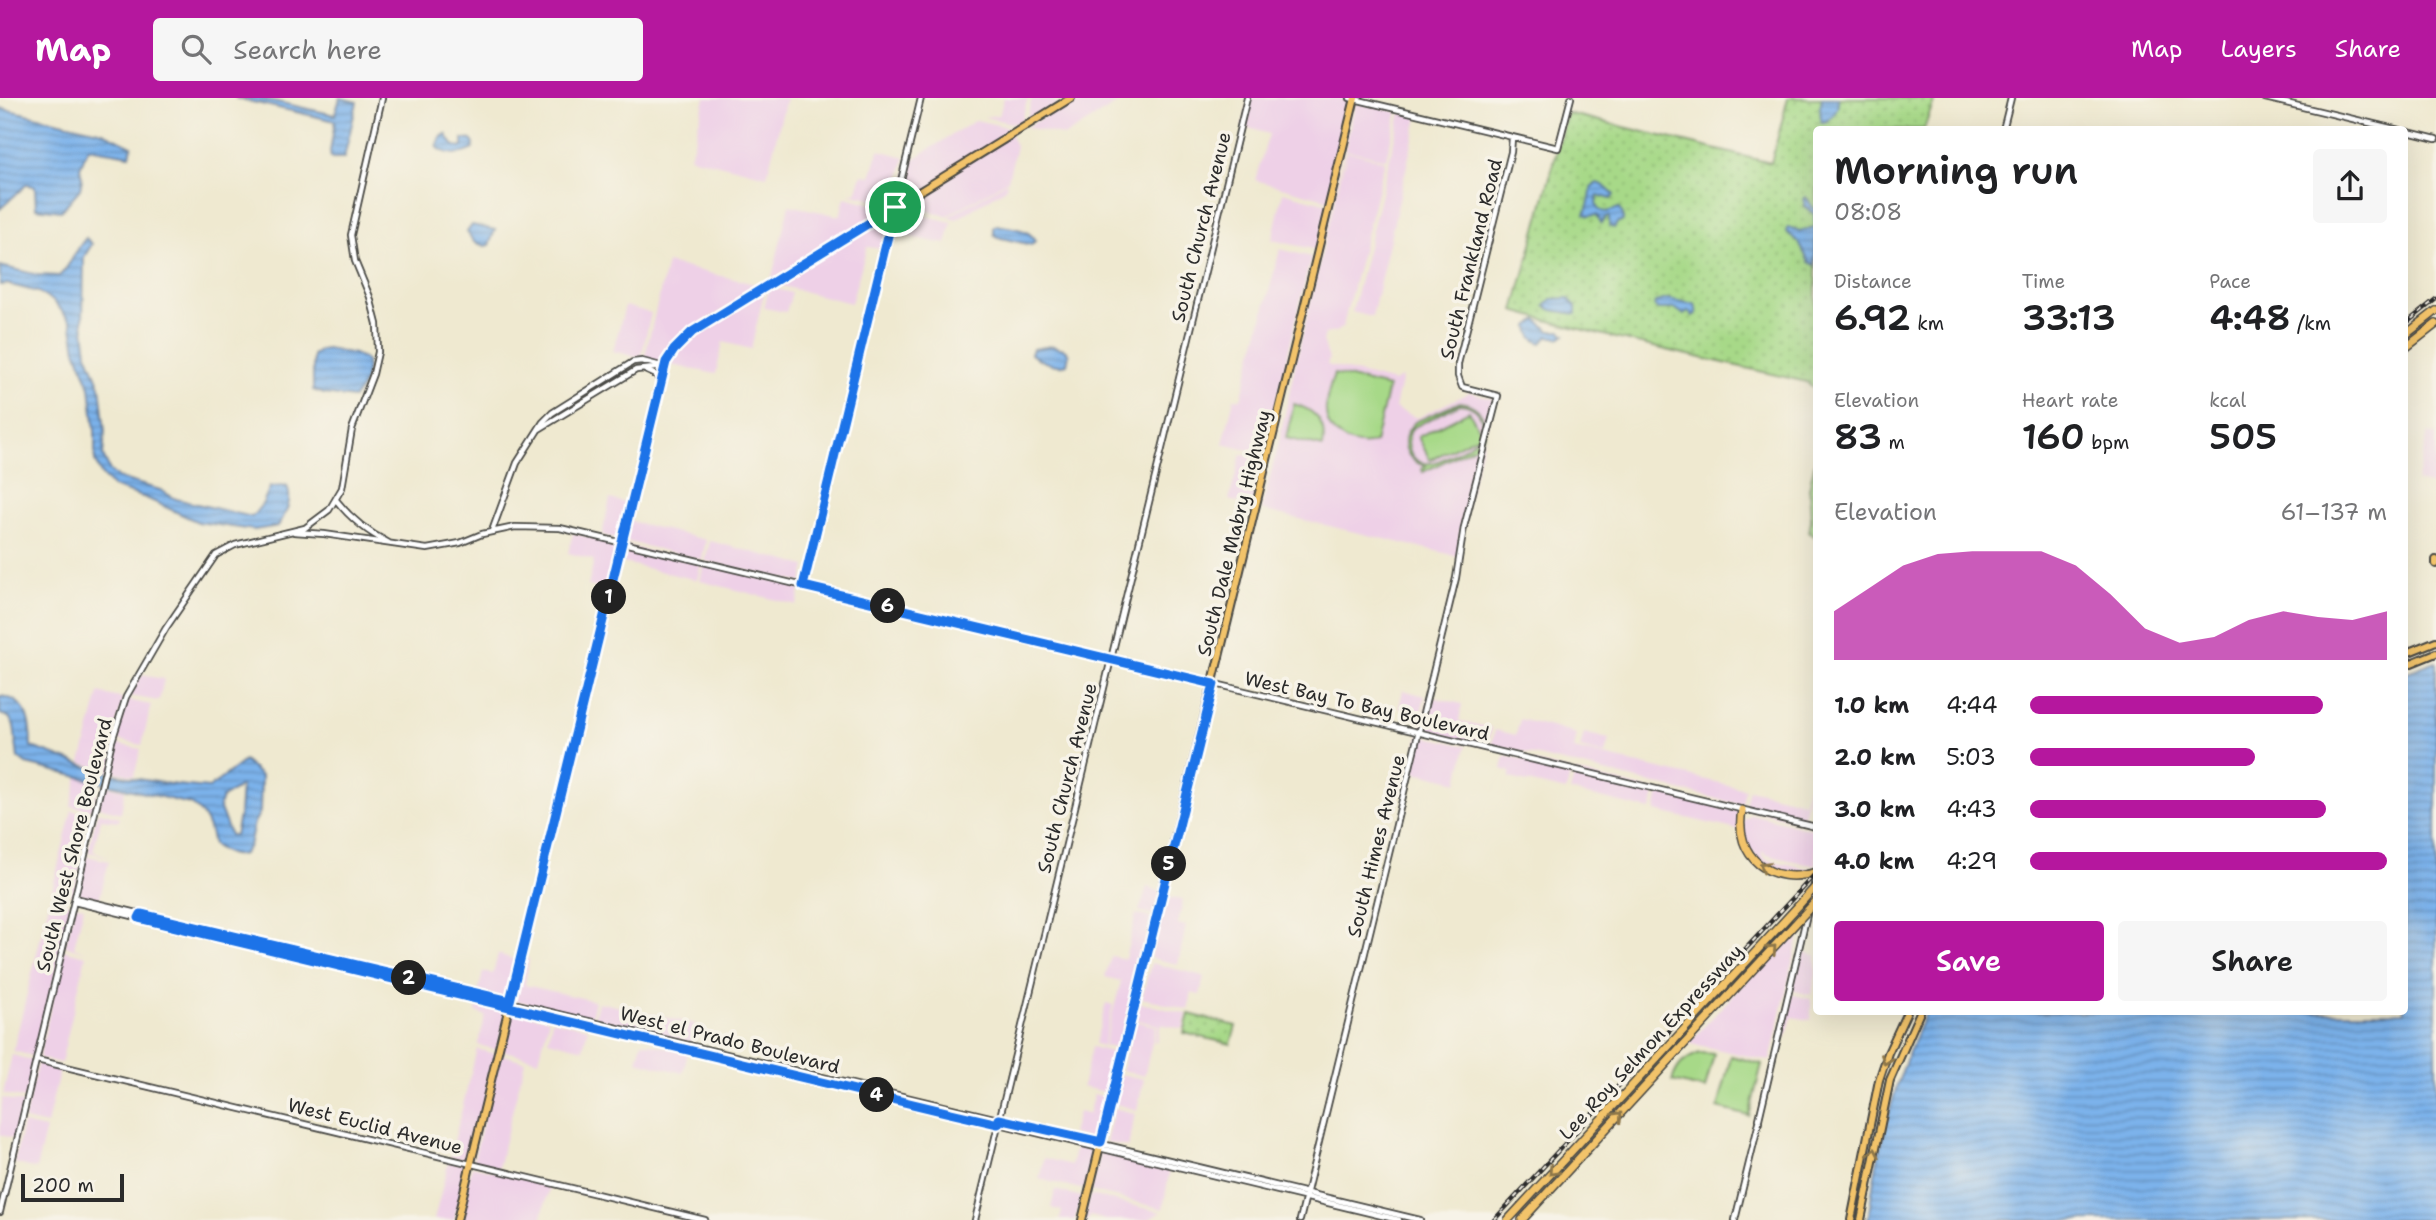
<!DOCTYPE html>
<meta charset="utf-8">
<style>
body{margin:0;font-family:"Shantell Sans",sans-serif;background:#f6f6f6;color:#202124;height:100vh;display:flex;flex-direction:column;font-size:26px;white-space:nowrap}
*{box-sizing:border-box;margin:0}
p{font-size:23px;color:#757577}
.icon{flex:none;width:38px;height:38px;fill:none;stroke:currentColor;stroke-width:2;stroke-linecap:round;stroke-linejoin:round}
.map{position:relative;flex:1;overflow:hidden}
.details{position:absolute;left:1813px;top:28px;width:595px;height:889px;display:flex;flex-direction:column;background:#fff;border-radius:7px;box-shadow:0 7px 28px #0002}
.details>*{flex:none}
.scale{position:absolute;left:21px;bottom:18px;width:103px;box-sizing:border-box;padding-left:7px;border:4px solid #2b2b2b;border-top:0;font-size:19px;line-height:24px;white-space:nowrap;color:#2b2b2b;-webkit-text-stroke:5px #f7f3e8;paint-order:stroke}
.pin{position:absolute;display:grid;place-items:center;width:60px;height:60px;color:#fff;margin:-30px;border:4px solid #fff;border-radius:50%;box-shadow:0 2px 7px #0007}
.km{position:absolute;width:35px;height:35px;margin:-18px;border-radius:50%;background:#222;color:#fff;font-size:19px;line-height:35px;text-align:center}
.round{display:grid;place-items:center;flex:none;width:74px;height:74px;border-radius:7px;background:#f6f6f6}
.summary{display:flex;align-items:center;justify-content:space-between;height:119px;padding:0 21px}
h1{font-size:38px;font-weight:600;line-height:52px}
.stats{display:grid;grid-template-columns:repeat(3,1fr);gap:10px;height:119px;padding:7px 21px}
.stats div{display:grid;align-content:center}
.stats b{font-size:35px;font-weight:600}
.stats small{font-size:19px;font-weight:400}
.stats p{font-size:19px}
.chart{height:196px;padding:14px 21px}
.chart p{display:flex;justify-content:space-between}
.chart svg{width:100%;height:126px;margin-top:7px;fill:#b5179e;opacity:.7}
.button{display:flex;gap:14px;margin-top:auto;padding:14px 21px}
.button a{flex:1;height:80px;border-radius:7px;background:#b5179e;color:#fff;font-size:28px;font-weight:600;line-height:80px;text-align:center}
.button a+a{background:#f6f6f6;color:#202124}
ul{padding:0 21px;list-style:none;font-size:23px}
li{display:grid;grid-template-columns:112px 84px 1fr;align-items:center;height:52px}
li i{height:18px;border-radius:9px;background:#b5179e}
header{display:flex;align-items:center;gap:42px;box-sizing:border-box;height:98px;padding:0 35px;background:#b5179e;color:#fff}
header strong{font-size:33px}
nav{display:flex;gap:38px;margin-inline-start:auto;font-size:24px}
.search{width:490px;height:63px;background:#f6f6f6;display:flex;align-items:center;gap:18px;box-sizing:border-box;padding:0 24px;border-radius:7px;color:#757577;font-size:26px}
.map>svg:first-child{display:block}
.built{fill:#eed0e7}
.grass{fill:url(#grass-dots);stroke:#69825a;stroke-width:2}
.pitch{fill:#a7d988;stroke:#69825a;stroke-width:2;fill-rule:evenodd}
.water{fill:url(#water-rules);stroke:#546e8b;stroke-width:2;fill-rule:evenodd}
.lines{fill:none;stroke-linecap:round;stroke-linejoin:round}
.minor-casing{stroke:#484844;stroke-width:8}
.major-casing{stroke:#484844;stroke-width:10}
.highway-casing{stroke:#484844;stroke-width:10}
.minor{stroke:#fff;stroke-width:4.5}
.major{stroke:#f2c36a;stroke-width:6}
.highway{stroke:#f2c36a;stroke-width:7}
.rail-casing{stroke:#2b2b2b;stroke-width:4.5}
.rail{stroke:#f7f3e8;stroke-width:2;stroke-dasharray:5;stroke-linecap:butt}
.highway-bridge-casing{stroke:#484844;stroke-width:10;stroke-linecap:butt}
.highway-bridge{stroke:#f2c36a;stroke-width:7}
.oneway{stroke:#8e774a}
.route-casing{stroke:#fff;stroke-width:14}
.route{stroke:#1a73e8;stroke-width:9}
.labels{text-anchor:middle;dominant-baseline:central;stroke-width:7;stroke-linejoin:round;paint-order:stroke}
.street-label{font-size:19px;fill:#2b2b2b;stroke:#f7f3e8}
</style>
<header>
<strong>Map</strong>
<div class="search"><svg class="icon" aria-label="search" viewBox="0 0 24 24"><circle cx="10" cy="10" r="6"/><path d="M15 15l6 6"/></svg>Search here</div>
<nav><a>Map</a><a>Layers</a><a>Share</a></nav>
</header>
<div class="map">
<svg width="2436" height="1122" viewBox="0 0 2436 1122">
<defs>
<pattern id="grass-dots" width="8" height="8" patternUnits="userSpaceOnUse" patternTransform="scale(1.75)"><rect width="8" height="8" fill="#a7d988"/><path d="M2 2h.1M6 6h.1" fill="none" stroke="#90ba76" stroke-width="1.8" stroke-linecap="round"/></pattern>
<pattern id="water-rules" width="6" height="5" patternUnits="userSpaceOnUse" patternTransform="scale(1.75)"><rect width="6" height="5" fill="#7cb2eb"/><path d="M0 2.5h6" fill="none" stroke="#6691bf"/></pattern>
</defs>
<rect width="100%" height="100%" fill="#f7f3e8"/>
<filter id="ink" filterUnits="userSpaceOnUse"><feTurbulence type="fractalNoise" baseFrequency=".0143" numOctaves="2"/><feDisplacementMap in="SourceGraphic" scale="14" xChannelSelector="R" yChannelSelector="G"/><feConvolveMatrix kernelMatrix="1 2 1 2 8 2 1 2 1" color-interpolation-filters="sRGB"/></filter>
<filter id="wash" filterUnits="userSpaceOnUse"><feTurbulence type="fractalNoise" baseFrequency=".00686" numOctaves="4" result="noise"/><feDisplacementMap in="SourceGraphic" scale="28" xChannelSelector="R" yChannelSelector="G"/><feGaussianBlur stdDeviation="1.57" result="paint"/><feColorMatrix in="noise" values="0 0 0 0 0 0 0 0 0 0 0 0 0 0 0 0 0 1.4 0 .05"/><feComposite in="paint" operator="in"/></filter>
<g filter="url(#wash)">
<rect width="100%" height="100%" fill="#efe9d0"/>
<path class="built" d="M705,0h81l-19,78 -77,-19z
M1004,0h24l-8,27 -36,-8 15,-2z
M1032,0h21l4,7 -31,17z
M1075,0h51l-61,38 -39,-9z
M1249,0h93l11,3 -24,99 -74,-20 14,-46 -27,-8z
M1356,4l42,10 -12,47 -40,-9 -44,179z
M1401,14l17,5 -46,200 -20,-5z
M976,22l31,7 9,19 -8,34 -61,36 -20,-6 -13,-19 -13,6 8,-35z
M879,52l26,7 -11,47 -46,-11h8l6,-18 9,1z
M1347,53l38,10 -42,165 -5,5 -13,3 -2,7 6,18 -2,6 67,17 8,-5 -7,31 22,10 53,-26 24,7 -33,128 -4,29 -196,-46 17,-64 19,-89z
M1007,84l-1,6 -49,31 -9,-2z
M1283,94l45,12 -11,46 -45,-10z
M845,99l45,11 -119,73 18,-76 51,11z
M896,111l56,13 -6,22 -52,-10 -7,16z
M892,113l-9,38 -16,-2 -16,56 -78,-19z
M1280,151l31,8 -47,197 -41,-10 11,-46 7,1z
M667,165l96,23 -81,49 -11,13 -9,15 -18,-4z
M769,189l23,6 -6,19 -22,-4z
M765,191l-14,60 -28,-7 -7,32 -50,-10 18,-25z
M625,208l26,7 -10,45 -28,-7z
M2428,335l8,2v51l-20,-4z
M1241,356l26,6 -13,47 -25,-7z
M610,401l20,5 -9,36 -19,-5z
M630,423l76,19 -4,20 -77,-19z
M573,435l47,11 -11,47 -21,-5 6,-26 -26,-7z
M710,443l96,25 -4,17 -97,-22z
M624,447l77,19 -4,16 -77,-18z
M704,466l97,23 -4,18 -97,-24z
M141,577l23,4 -5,22 -30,-5z
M1403,592l22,6 -4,17 -22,-5z
M99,595l25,6 -21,70 -22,-6z
M1429,598l33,8 -3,17 33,7 -5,19 -67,-16z
M127,602l24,5 -9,40 -28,-6z
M1520,621l57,15 -3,15 171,40 -3,16 -250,-60 3,-15 21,5z
M1584,635l25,6 -4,15 3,1 -28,-7z
M1419,637l47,11 -8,36 -47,-11z
M113,645l28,6 -7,27 -27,-6z
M1505,657l66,16 -5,20 -56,-13v-6l-8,-3z
M1575,674l81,19 -5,19 -81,-19z
M78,678l21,6 -5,25 -4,3 -19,-4z
M103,687l22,5 -4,23 -22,-6z
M1808,688l2,1 -8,33 14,5 -72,-17 5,-19 55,13z
M1659,694l81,19 -1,19 -84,-19z
M72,712l20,7 -18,78 -22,-5z
M100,714l20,5 -1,4 -18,-2 -8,32 16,6 -21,-5 9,-39z
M1751,716l65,16v36l-49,-11 -3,-4 -3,2 5,6 49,11 -9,3 -28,-1 -19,-11 -13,-17 -3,-24z
M87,758l22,5 -10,40 -22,-5z
M1147,789l13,5 -5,23 -16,-4z
M1166,799l17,3 -5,24 8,2 -8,38 -28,-6z
M50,801l22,5 -36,153 -23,-6z
M75,807l9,2 -10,40 13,5 -22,-6z
M1136,816l15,4 -32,131 -15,-3 17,-65 -16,-4 6,-21 14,3z
M1791,834l8,4 -29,125 -81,-18z
M64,852l22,6 -25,107 -22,-5z
M1801,853l15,4v20l-5,20 -20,-5z
M498,856l18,6 -9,36 -2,-1 -1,2 -26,-4 5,-21 10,2z
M523,859l6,2 -4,26 70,16 -4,17 -78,-18z
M1151,865l53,13 -4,19 -8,-2 -4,17 -46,-12z
M1791,896l20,5v21l-19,-3 -6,21 -5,-2z
M478,904l29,7 -10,41 -19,-5 7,-29 -9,-4z
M598,904l97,22 -4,19 -97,-24z
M1137,904l50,12 -4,15 -22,-5 -4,18h-3l4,-17 -24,-6z
M1106,905l7,2 -10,41 -8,-2z
M510,912l39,9 -10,41 -38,-10z
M552,922l36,8 -5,21 -35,-9z
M1134,923l22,5 -12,50 -22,-6z
M642,944l46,10 -5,21 -46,-12z
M1092,949l27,7 -10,39 -27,-6z
M477,951l19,5 -26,107 -20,-4z
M500,956l25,7 -27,107 -25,-6z
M12,957l23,6 -10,38 -22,-5z
M38,964l22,5 -13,58 -23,-5z
M1121,976l23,5 -7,31 -22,-6z
M1094,996l11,3 2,3 -9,35 -5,4 -21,-5 6,-22 10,2z
M2,1000l22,5 -8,36 -16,-4z
M1114,1010l21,5 -7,34 -22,-5z
M23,1026l23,5 -10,40 -22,-6z
M1076,1048l13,3 4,6 -8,33 -4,1 -42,-10 5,-21 27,7z
M1101,1053l69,17 -7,41 -72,-18z
M449,1062l20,5 -15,55h-20z
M472,1068l78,19 -9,35h-83z
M1055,1092l27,7 -7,23h-15l2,-9 -11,-3z
M1090,1097l71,17 -13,8h-42l-16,-4 -2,4h-4z"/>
<path class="grass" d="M1788,0h147l-11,31 -108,1v259l-10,-7c-97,-23 -196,-43 -292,-71l53,-198 204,50z
M1816,359v80l-7,-4 2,-13 -2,-31z
M1189,916l47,12 -5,18 -47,-11z"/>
<path class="pitch" d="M1334,276l54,13 -13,56c-25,6 -51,-10 -49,-36 0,-11 5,-22 8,-33z
M1460,304c23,2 34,27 16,44l-53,26 -1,-3 4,-3c-22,-5 -28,-28 -11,-44zM1460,306c16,1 25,12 21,29l-12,-22 -51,26 12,23 50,-25v2c-9,8 -37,24 -49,26 -22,3 -27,-20 -19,-35z
M1294,306c22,6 33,20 29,43l-37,-9z
M1700,955l14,1 -9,35 -33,-8c5,-16 12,-22 28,-28z
M1731,958l31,8 -13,52 -31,-8z"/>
<path class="water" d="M235,0h25l75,17 5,-17 17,4 -13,56h-13l-1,-6 5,-31z
M1822,0h16c1,11 -3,18 -13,24h-4l-1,-15z
M0,10l103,24 29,14 -2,9 -42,-7 -8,20 2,11 -2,10 -19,22 -25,-3 -1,-21 -8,-3 -27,25z
M446,36l7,11 7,3 3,-1v-8l8,1 3,4 -1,5c-12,7 -25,7 -36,-2l4,-10z
M1597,85l6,2 11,10 -3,4 -13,-4 -2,8 2,6c6,5 15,2 20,-1l5,6v7l-5,1 -4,6 -5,-2v-9h-3l-5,6 -4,-8 -8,1 -4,-2c3,-8 7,-18 6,-27z
M1806,99l10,15 -1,53 -6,-3 -10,-19 -13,-12 2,-4 12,4 15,-4 -1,-13 -10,-8v-7z
M472,127l23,5 -6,15 -4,1 -11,-4 -7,-10z
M997,127c12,3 33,3 38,16l-4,4 -34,-8 -3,-3v-7z
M86,140l6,6 -8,13 -1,66 4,30 13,33 5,45 -2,25 7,15 8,7 42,12 16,9 76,18 11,-14 7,-16 17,-1c6,14 -1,28 -9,40l-24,4 -56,-8 -52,-24 -34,-11 -11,-13 -6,-13v-30l-5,-44 -14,-37 -5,-29 -18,-20 -15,-9 -31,-8 -7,1v-19l38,9 21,1c13,-11 16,-27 27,-38z
M1568,200l8,8v8l-24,-4 -7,-4 7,-7z
M1668,201l27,5 2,9 -4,3 -5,-5 -4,4 -8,-6h-18l-4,-3 1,-4z
M1537,222l13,11h11l4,4 -6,3 -11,-2 -6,7c-9,-3 -12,-7 -13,-17z
M1052,248l12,3 5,5 -2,10c-12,4 -27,-3 -36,-10l2,-5z
M327,251l27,5 12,6c3,14 -3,29 -13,38l-29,-4 -11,-4v-35l8,-5z
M2436,563v559h-568c9,-73 27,-142 58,-208h478l1,-339z
M0,598c28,3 31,27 31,51 21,6 39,15 60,21 38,11 79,17 118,20l35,-27 17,15 -1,36 -6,11 -5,23 -6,8c-12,4 -20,-3 -30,-9 -3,-17 -7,-31 -23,-41l-164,-40 -8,-6 -4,-32 -5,-9 -9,-3zM241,688l-2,30 -4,19h-5l-11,-29 3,-8z"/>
</g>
<g filter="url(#ink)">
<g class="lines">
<g class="minor-casing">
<path id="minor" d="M1350,0l208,50 13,-50
M2265,0l134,32
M2003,32l8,-32
M2404,33l32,8
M645,272l11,5 4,5
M539,331l97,-59 28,-3
M336,402c15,19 31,32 53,43
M492,433l25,-68 26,-41 9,-9 81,-51 9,-1 23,6
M294,434l30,2 103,15 33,-6 22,-9 33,-7 45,1 1256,299
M803,488l118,-488
M75,800l1345,322
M74,804l1325,318
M37,962l668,160
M1759,1021l57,-243
M0,1114l112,-471 14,-44 40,-69 50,-73 19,-10 70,-17 24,-18 13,-22 10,-59 21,-55 5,-22 -1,-28 -7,-27 -15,-36 -4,-26 31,-137
M975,1122l272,-1122
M1300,1122l156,-642 8,-51 34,-131 -36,-9 -4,-11v-12l53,-212 1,-14
M1735,1122l24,-98"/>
</g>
<g class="major-casing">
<path id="major" d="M2436,462v4
M2404,556l32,-13
M2404,568l32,-13
M457,1122l209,-858 8,-12 18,-18 379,-234
M1082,1122l273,-1122
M1851,1122l28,-140 9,-27 19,-41
M1861,1122l29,-140 30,-68"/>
</g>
<g class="highway-casing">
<path id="highway" d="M2404,238l32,-25
M2404,251l32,-25
M1742,712c-9,47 30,77 74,62
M1508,1122l291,-315
M1522,1122l273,-296"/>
</g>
<use href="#minor" class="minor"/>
<use href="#major" class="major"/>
<use href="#highway" class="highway"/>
<g class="rail-casing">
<path id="rail" d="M2404,227l32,-26
M1494,1122l322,-347"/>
</g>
<use href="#rail" class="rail"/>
<g class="highway-bridge-casing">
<path id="highway-bridge" d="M1799,807l17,-19
M1795,826l21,-23"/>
</g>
<use href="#highway-bridge" class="highway-bridge"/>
</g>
<defs><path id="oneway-chevron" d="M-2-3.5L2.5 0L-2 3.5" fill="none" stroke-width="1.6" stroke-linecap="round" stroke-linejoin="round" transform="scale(1.75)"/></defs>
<g class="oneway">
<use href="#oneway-chevron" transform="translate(1764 768) rotate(-147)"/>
<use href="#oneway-chevron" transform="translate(1772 851) rotate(-47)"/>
<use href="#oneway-chevron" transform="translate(1886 962) rotate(110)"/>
<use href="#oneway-chevron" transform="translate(1618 1018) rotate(-47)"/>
<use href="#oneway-chevron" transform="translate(1874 1055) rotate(-79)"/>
<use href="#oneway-chevron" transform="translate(1553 1073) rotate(133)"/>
</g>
</g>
<g class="lines" filter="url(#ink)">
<g class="route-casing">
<path id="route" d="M895,109l-92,379 411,98 -113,458 -102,-23 -1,5 -52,-12 -807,-194 2,-4 369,87 156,-639 8,-12 18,-18z"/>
</g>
<use href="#route" class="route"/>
</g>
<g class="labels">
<g class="street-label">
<text transform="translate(1201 129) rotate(-76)">South Church Avenue</text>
<text transform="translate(1471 161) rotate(-76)">South Frankland Road</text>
<text transform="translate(1234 435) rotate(-76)">South Dale Mabry Highway</text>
<text transform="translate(1367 608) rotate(13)">West Bay To Bay Boulevard</text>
<text transform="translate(1067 680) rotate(-76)">South Church Avenue</text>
<text transform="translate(74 747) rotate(-76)">South West Shore Boulevard</text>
<text transform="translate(1376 748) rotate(-76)">South Himes Avenue</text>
<text transform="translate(730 942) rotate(14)">West el Prado Boulevard</text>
<text transform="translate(1651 944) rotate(-47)">Lee Roy Selmon Expressway</text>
<text transform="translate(375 1028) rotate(14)">West Euclid Avenue</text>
</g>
</g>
</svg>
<div class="scale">200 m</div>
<div class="pin" style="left:895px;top:109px;background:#1e9e55"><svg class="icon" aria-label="arrive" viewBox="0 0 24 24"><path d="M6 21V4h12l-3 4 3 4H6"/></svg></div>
<b class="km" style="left:609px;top:499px">1</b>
<b class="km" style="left:409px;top:880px">2</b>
<b class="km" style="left:877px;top:997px">4</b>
<b class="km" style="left:1169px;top:766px">5</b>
<b class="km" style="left:888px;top:508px">6</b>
<section class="details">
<div class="summary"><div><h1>Morning run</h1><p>08:08</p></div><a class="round"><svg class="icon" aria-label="share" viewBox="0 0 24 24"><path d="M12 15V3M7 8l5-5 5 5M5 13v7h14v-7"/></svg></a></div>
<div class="stats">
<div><p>Distance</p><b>6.92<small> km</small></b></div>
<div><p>Time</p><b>33:13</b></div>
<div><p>Pace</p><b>4:48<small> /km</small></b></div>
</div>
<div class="stats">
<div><p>Elevation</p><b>83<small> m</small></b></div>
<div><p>Heart rate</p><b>160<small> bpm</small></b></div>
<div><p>kcal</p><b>505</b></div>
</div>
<div class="chart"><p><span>Elevation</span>61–137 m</p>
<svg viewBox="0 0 160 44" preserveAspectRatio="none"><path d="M0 44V27L10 19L20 11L30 7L40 6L50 6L60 6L70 11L80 21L90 33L100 38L110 36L120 30L130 27L140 29L150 30L160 27V44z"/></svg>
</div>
<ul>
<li><b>1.0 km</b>4:44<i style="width:82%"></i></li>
<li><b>2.0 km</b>5:03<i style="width:63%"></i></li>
<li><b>3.0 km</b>4:43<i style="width:83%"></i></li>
<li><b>4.0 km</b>4:29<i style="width:100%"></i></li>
</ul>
<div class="button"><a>Save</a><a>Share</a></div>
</section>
</div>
